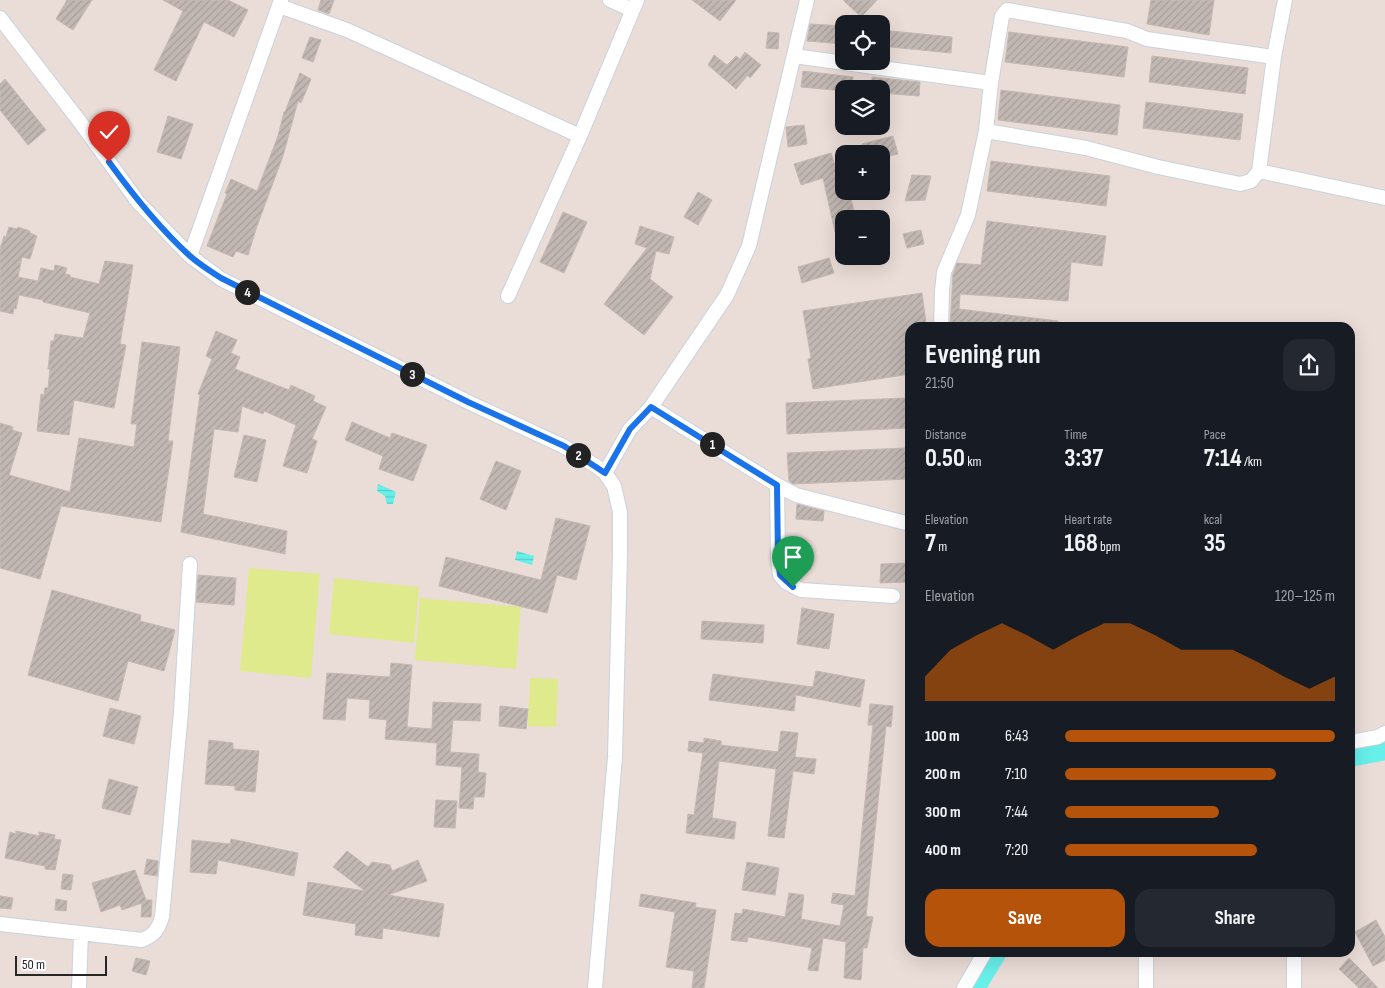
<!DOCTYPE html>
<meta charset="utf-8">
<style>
body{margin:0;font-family:"Sofia Sans Condensed",sans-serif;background:#242831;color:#f1f3f6;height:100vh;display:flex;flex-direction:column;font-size:19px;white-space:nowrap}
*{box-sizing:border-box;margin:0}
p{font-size:16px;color:#9ea1a6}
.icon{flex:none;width:28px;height:28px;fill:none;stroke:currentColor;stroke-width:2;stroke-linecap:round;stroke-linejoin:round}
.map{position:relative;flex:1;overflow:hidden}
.details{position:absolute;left:905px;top:322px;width:450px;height:635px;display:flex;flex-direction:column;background:#171b24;border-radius:15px;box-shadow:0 5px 20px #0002}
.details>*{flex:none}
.tools{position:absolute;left:835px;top:15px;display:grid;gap:10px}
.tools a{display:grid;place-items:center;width:55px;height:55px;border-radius:10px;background:#171b24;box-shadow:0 5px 20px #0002;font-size:25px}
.scale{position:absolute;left:15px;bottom:12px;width:92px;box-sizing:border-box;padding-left:5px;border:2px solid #272727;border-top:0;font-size:14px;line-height:18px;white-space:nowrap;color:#272727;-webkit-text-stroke:4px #fff;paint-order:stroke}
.pin{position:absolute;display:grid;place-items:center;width:42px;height:42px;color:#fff;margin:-51px -21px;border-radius:50% 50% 50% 0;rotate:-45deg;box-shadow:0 0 5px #0007}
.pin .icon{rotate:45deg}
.km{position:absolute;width:25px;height:25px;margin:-12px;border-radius:50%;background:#222;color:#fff;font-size:14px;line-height:25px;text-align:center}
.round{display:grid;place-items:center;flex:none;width:52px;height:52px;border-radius:15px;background:#242831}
.headline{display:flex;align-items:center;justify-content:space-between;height:85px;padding:0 20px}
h1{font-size:28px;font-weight:700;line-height:38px}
.metrics{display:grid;grid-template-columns:repeat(3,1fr);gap:8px;height:85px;padding:5px 20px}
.metrics div{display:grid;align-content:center}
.metrics b{font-size:25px;font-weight:700}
.metrics small{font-size:14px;font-weight:400}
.metrics p{font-size:14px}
.chart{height:140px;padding:10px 20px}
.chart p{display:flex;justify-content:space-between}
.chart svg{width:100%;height:90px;margin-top:5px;fill:#b45309;opacity:.7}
.cta{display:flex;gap:10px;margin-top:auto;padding:10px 20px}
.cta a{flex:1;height:58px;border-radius:15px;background:#b45309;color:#fff;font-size:20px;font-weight:700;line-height:58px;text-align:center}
.cta a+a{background:#242831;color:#f1f3f6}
ul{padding:0 20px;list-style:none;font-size:16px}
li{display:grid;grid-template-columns:80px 60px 1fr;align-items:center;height:38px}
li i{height:12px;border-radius:6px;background:#b45309}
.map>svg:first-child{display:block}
.pitch{fill:#dfea8d}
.water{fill:url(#water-rules)}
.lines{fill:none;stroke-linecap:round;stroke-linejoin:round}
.river{stroke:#67efea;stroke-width:22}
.building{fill:url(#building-hatch);stroke:#c5b8b1}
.street-casing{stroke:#cad2dc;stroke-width:16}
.street{stroke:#fff;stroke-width:14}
.route-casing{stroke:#fff;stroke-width:10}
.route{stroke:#1a73e8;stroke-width:6}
</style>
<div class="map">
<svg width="1385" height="988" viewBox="0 0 1385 988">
<defs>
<pattern id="water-rules" width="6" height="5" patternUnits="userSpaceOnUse" patternTransform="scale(1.25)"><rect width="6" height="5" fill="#67efea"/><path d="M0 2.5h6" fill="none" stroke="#59cdc9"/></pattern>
<pattern id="building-hatch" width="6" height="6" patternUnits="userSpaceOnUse" patternTransform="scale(1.25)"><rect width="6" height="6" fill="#c2b8b3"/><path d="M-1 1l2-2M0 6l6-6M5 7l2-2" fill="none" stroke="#a79e9a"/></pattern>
</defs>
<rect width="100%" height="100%" fill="#eadcd7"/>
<path class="pitch" d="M249,568l71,6 -9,104 -71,-7z
M334,578l85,9 -5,56 -85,-9z
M420,598l101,9 -5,62 -101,-9z
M530,678l28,1 -2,48 -28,-1z"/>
<path class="water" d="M378,484l18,8 -3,12h-6l-2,-8 -8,-5z
M517,551l17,5 -2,9 -17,-5z"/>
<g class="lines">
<path class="river" d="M1350,756l35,-7
M974,988l22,-36"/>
</g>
<path class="building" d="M67,0h25l-19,30 -17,-11z
M163,0h65l20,10 -14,27 -30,-15 -28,59 -22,-11 29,-59z
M321,0h13l-5,14 -11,-4z
M692,0h44l-16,21z
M843,0h34l-14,15h-4z
M1151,0h63l-5,35 -62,-11z
M810,24l34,2v18l-37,-3z
M881,30l71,7 -1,16 -70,-7z
M768,32l11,1 -1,16 -12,-1z
M1009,32l119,15 -4,30 -119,-15z
M310,37l11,3 -8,22 -11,-4z
M745,52l16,13 -11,13 -2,-3 -12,14 -28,-24 6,-10 13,10 9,-9 4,3z
M1152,56l96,12 -3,26 -96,-12z
M803,71l50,6 -1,12h-8v2l-43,-4z
M300,73l11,6 -10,24 -3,-2 -15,55 -26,70 -9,29 -12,-4 -3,6 -26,-11 20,-52 -2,-1 6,-14 26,12 21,-55 6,-24h1z
M872,77l48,5 -1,14 -38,-3v-4h-10z
M5,79l41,51 -18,15 -28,-35v-26z
M1001,90l119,15 -3,30 -119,-15z
M1146,102l97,12 -3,26 -97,-12z
M168,116l25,8 -12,35 -24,-7z
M804,125l3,19 -19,3 -2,-20z
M893,136l5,18 -17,4v-4h-16l-3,-10z
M831,153l10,31 3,-1v8h5l7,28h-12v11l-9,2 -12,-54 -22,7 -7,-21z
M991,161l119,15 -4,30 -119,-15z
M912,175l19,1 -6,24 -20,1z
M698,192l14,8 -14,25 -14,-8z
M563,212l24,10 -23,51 -24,-11z
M987,221l119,15 -4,30 -31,-4 -3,39 -108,-7 -1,15 99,12v7h-108l3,-54 4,-11 24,2z
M640,226l34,11 -5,17 -13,-3 -6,28 23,18 -29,38 -40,-31 43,-56 -12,-4z
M9,227l8,2 1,-2 12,4v2l7,3 -7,23 -8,-2 -4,20 20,4 3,-13 13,3 1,-6 12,3 -2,6 5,1v2l29,7 6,-23 28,4 -13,79 6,1 -12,63 -40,-8 -5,35 -32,-4 4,-37 3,1 1,-7h3l2,-19h-2l3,-28h3l1,-7 28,4 7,-25 -47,-11v-2l-24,-5 -3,14 -2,-1 -1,6 -13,-3v-62l4,-13 2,1z
M921,230l3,14 -17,4 -4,-14z
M829,258l5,15 -32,10 -4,-16z
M922,293l4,30 -16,2v49l-97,15 -5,-30 3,-1 -8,-47z
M216,331l21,9 -6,13 9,4 -5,12 54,21 2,-5 24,11 -2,5 13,6 -14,32 5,2 -10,32 -24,-7 13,-41 -32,-14 -1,3 -21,-8 -4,26 -24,-3 -11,85 84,17 -2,23 -104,-22 19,-137 -2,-1 14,-35 -6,-3z
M142,342l38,5 -12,94h5l-12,81 -100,-16 -21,73 -40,-11v-145l13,4 -1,3 10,3 -13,42 61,17 9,-54 55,9 3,-23h-6z
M906,398l1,30 -120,6 -1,-31z
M352,422l38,16 2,-5 35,12 -14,36 -34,-12 4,-13 -38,-16z
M244,435l22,5 -9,42 -23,-5z
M907,448l1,31 -115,5 -4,-3 -2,-28z
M496,461l25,10 -15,39 -26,-11z
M797,504l27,7 -1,10 -27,-2z
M556,518l34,8 -14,54 -19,-5 -10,38 -108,-27 7,-29 95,23z
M906,563l2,19 -28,1 1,-19z
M198,575l38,3 -2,27 -38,-3z
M52,590l89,25 -1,6 35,9 -11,41 -36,-10 -10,40 -90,-26z
M802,608l32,6 -5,35 -32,-5z
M702,621l62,4 -1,18 -62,-4z
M391,663l21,2 -5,62 25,2 1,-27 48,2 -1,17 -27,-1 -3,32 29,2 -1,18 8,1 -2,24h-10l-1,12 -14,-1 3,-41 -26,-2 1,-22 -52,-4 2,-19 -18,-2 1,-18 -23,-2 -2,22 -22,-1 4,-46 63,4z
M816,671l49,9 -5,27 -64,-12 -2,16 -85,-11 4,-26 100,13z
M870,704l23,2 -2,21 -5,-1 -20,190 7,1 -6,31h-4l-2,32 -17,-2 2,-36 -23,-4 -5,33 -10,-1 4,-22 -64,-11 -1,5 -16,-2 4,-27 7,1 1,-5 42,8 4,-24 15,2 -3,24 39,7 4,-21 -13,-2 2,-10 22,3 18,-171h-5z
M500,706l28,3 -2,20 -27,-3z
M110,708l31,8 -7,28 -31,-8z
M781,731l17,2 -3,24 21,2 -2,15 -21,-3 -9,67 -16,-2 8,-67 -57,-8 -7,57 24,4 -2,17 -48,-6 2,-19 6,1 9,-62 -15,-2 1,-10 15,2v-5l17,3v4l57,7z
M209,740l24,3v6l26,2 -4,41 -20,-2v-4l-30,-2z
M109,779l29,8 -8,28 -28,-7z
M436,800l21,1 -2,27 -21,-1z
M16,831l23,5v-4l16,3 -1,4 7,1 -6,30 -10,-1v-3l-40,-8 5,-26 6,2z
M231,839l67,14 -4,23 -76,-16 -2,14 -26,-2 2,-32 38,4z
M347,851l21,16 4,-5 18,3 2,6 26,-11 9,21 -39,14 56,9 -5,33 -56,-9 -1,11 -27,-4 1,-11 -53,-9 5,-33 57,9 -32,-24z
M147,859l11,2 -1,15 -13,-2z
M747,862l32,6 -4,27 -33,-5z
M135,870l11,30h6l-1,17h-10l1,-14 -20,7 -2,-5 -19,7 -9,-29z
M63,874l10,1 -2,15 -10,-1z
M641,894l55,9 -1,4 21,3 -12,78h-12l2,-17 -28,-4 9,-55 -36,-6z
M0,896l13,2 -2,11 -11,-1z
M56,899l11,2 -1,10 -11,-1z
M1376,920l9,17v23l-12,6 -18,-34z
M136,958l14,3 -4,14 -14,-4z
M1349,958l14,14 15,16h-19l-20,-19z"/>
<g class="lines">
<g class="street-casing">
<path id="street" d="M610,0l22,10
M279,6l68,24 233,106 -72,160
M0,18l80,104 58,80 52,54 31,23 247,123 95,44 33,20 9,7 9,13 6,26v41l-5,204 -20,231
M794,56l197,27
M986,131l100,17 72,19 82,17 11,-3 8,-10 126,27
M580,136l57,-136
M1259,171l15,-114 11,-57
M190,256l91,-256
M941,328l1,-37 2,-19 24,-57 18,-84 5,-48 11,-67 5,-6 120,21 20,8 127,18
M651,407l126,78 19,10 114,29
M605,473l25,-44 21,-22 76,-112 22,-49 58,-246
M777,485l1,74 2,16 6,7 15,8 92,6
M1350,742l28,-5 7,-4
M0,924l142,16c12,-5 16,-10 20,-23l19,-205 9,-148
M1146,952v36
M79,988l2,-54
M964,988l21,-36
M1294,988v-36"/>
</g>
<use href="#street" class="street"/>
</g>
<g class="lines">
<g class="route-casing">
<path id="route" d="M109,162c24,33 50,66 81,94 9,8 20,15 31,22l247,124 96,44 41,27 25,-44 21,-22 126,78 1,74 2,16 13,12"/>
</g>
<use href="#route" class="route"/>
</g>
</svg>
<div class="tools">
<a><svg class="icon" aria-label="locate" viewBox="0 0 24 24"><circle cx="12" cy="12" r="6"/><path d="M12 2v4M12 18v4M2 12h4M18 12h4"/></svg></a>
<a><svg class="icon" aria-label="layers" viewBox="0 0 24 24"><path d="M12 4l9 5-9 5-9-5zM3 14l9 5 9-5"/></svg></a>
<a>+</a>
<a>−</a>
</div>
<div class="scale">50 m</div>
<div class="pin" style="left:793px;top:587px;background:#1e9e55"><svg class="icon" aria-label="arrive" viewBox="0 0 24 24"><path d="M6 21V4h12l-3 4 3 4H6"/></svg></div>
<div class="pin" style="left:109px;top:162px;background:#d93025"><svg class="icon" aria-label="check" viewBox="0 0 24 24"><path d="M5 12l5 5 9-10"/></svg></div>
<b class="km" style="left:712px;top:444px">1</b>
<b class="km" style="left:578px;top:455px">2</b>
<b class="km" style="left:412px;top:374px">3</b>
<b class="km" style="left:247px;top:292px">4</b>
<section class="details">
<div class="headline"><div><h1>Evening run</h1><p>21:50</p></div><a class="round"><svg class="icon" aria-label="share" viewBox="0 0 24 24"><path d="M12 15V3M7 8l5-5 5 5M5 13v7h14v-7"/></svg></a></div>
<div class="metrics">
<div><p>Distance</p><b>0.50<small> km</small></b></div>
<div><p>Time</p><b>3:37</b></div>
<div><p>Pace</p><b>7:14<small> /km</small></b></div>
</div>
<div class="metrics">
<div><p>Elevation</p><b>7<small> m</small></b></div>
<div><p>Heart rate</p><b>168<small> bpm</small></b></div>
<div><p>kcal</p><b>35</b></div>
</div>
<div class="chart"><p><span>Elevation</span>120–125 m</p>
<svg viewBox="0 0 160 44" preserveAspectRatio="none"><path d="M0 44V32L10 19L20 12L30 6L40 12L50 19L60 12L70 6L80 6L90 12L100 19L110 19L120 19L130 25L140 32L150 38L160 32V44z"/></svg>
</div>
<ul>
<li><b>100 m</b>6:43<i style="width:100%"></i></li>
<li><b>200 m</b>7:10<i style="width:78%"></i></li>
<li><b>300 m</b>7:44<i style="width:57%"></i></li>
<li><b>400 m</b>7:20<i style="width:71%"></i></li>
</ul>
<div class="cta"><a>Save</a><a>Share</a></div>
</section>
</div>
